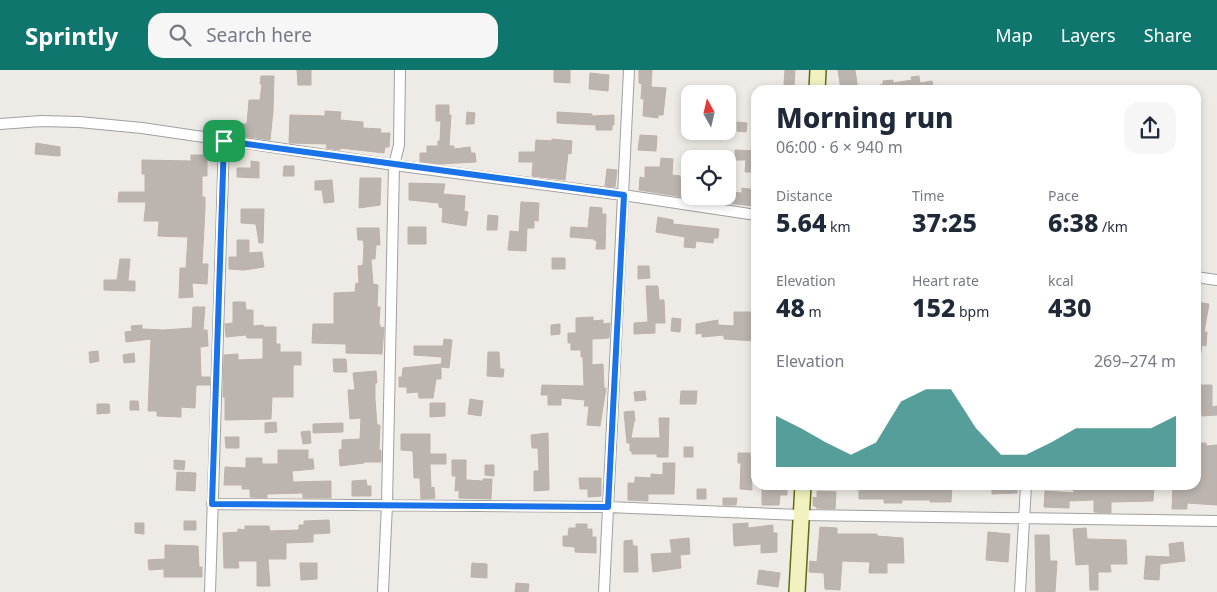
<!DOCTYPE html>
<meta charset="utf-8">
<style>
body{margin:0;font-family:"Noto Sans",sans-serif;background:#f6f6f7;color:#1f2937;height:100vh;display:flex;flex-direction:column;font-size:19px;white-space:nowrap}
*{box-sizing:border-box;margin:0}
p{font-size:16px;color:#747a83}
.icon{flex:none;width:28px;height:28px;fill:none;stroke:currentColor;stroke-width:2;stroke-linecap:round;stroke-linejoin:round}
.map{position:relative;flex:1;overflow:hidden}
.panel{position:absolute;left:751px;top:15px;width:450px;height:405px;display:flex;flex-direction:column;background:#fff;border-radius:15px;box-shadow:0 2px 8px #0003}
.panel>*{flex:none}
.needle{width:32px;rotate:352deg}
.controls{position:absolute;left:681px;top:15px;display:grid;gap:10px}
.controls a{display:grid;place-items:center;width:55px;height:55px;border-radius:10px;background:#fff;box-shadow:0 2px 8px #0003;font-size:25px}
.pin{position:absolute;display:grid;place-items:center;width:42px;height:42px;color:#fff;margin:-21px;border-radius:10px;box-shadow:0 2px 8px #0006}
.round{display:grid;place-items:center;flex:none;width:52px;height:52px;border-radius:15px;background:#f6f6f7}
.head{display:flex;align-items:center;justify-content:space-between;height:85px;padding:0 25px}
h1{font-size:28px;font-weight:800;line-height:38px}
.metrics{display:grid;grid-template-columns:repeat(3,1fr);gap:8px;height:85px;padding:5px 25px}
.metrics div{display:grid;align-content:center}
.metrics b{font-size:25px;font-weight:800}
.metrics small{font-size:14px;font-weight:400}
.metrics p{font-size:14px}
.chart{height:140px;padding:10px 25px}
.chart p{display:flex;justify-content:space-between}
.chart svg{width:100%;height:90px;margin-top:5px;fill:#0f766e;opacity:.7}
header{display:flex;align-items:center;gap:30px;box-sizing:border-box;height:70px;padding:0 25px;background:#0f766e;color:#fff}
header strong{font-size:24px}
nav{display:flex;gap:28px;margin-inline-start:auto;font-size:18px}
.search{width:350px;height:45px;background:#f6f6f7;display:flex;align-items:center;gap:12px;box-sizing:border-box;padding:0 18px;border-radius:15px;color:#747a83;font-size:19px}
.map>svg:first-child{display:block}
.building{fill:#bbb4af;stroke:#beb2aa}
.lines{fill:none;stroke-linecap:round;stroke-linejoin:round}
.street-casing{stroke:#a0a0a0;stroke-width:12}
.secondary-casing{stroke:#626912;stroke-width:18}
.street{stroke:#fff;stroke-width:10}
.secondary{stroke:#f1f2c0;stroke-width:15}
.route-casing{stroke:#fff;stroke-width:10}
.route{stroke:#1a73e8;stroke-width:6}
</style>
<header>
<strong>Sprintly</strong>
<div class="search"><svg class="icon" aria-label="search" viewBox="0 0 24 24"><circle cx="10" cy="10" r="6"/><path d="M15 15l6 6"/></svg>Search here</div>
<nav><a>Map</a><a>Layers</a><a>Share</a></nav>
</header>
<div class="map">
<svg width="1217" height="522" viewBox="0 0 1217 522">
<rect width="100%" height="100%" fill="#eeebe6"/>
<path class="building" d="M297,0h14v15h-13z
M554,0h16v13l-16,-1z
M639,0h13l-1,17 15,1 -3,27h-5v3l-15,-2 1,-17h-3l1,-15 -3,-1z
M785,0h10l-1,16 -10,-1z
M838,0h17l3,20h-17z
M590,3l19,2 -1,16 -19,-2z
M261,6h13l-1,35 -3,29 -40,-6v-11l17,1 2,-24h11l2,-16h-2z
M919,6l1,7 12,-2 2,9h-53l-1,-5 3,-1v-3l10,-1v3l19,-3 -1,-3z
M436,35h13v10h2l-2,31h5v3l16,-2 1,6h4l1,9 -36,2 -20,-2v-9h7v-7h11v-5h2l1,-20h-5z
M325,41l16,1 -1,8 23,2v6l18,1 -1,4h10l-1,14h-4l-1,6 -44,-5v2l-14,-2 1,-4 -38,-1 1,-28 35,1z
M467,42l8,1 -1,11h-8z
M557,42l35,2v2l22,-1v10h-2v5h-16v-5l-39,-2z
M737,52l10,1 -1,9 -9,-1z
M640,65l17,1 -1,15 -18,-1z
M552,69l20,2 -1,13 -3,-1 -3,27 -33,-4 1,-14h-14v-10h16l1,-12 16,1z
M36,73l24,4v9l-25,-2z
M735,80l21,1v21h-11l1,-12h-11z
M191,85h16v21h-5v21h3v12l-3,55h6l-1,20 -15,-1 1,14 -14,1 1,-30h6l2,-31 -30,-1 1,-15h-15l2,-19h-28l1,-10h26v-18h-3v-14l49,1z
M661,88l12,1 -1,16 8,1v2l10,1v19l-51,-8 1,-13 5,1v-11h15z
M251,91l8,1v16l-22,-1v-9h14z
M284,96h10v10h-11z
M607,99l10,1 -2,17 -10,-1z
M360,108h21l-1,27 -21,3z
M332,110l2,22 -10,1 -2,-13h-7v-9z
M409,113l36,1 -2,10 22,2 -1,15 4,1 -2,14 -24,-4 1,-14 -4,-1v-4l-30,-3z
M742,118l14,2v16l-32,-3 1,-7h3v-4l14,1z
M521,132l18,1 -1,18 -4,-1v8h-7l-1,23 -18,-1 2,-19 9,1z
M590,137l12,1v6h4l-1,35h-9l1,-8 -3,-1v-1l-24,-2 1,-10 17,1z
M241,139h23l-1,34h-4l-3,-19 -15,-1z
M488,145l10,1 -1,14h-10z
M658,147l15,3v4l46,5 -1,9h-4l-1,5 -17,-2 -1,7 -11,-1 1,-10 -29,-5z
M408,157h18v17h-18z
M357,158h22l1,17h-4l-1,14h-4l2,25 5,1 -1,22h3l-1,16 2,5 3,-1 -2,27 -36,-1v-9l-34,-1 1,-19h21v-31l21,-1 1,-9 3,1 -1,-18 5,-1 1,-20 -1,-5h-5z
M237,170h12v13l13,-1 2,15 -20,3 -15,-1v-12h8z
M552,188h13v11h-13z
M120,189h10l-2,22h7v10l-31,-1v-10h13z
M638,196h11l1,12 -12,1z
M646,216h12l1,14h5l1,23h-10v10l-21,1v-11l14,-1z
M233,232h12l1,8h7v16l10,-1 1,2h12v17h4v8h21v13h-8v32h-21l-1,22 -46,1v-23h-2l1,-42 14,-1v6l25,-1v-21h-16l-1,-3 -20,2 -1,-13 8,-1z
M1196,232l13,2 -5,28h3l-1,14 -4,-1 -1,8h-5z
M193,237h12l-2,23h4l1,16 -8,1 1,30h9v8h-14l-1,23 -14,-1v10l-24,-1v-5h-9l3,-72 -25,3 -1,-10 7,-1 -1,-5 11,-1v4l22,1 28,-2z
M734,242h22v29l-32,-2v-4l-22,2v-4l-6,1v-10l22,-4v5l16,1z
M593,247v4l10,-1v4l7,-1 -1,15 -17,1v26l11,-1 1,24h2l-6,38 -13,-1 2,-19h-5l1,-6 -24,-2v7h-13v-10h-7l1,-10 42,1 -1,-29h-2v-7h-10v-7h-3v-10h8v-15z
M672,248l9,1 -1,13 -9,-1z
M560,254v10l-9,1v-10z
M444,269l8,1 -3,28 -8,-1 1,-10 -28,-2v-9h29z
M98,281l1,10 -9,2 -1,-11z
M488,282h11l1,17h4l-1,8 -16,-1z
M134,283l1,9 -11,1 -1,-8z
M333,289h13l1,13h-13z
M441,294v15h-5l-3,19h-14l-1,-6 -11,1v-6h-8v-10h3l1,-9z
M376,301l1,12h-2v16l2,26h3l-1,25h2v12h-17v1l-24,3 -1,-16 3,-1v-9l18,-1 1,-21 -11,1 -2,-29h7l-2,-17z
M1196,315h16v22l5,-1v9l-15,1 -1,-17h-5z
M645,321l1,9 -11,1 -1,-9z
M681,321h16l-1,13h-16z
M470,329l13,2 -2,15 -13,-2z
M130,331h8l1,9h-9z
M430,333h15v13l-15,1z
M97,334h12l1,9 -13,1z
M634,341l1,10h-1l-3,17h29l-1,-20h10l-1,39h-11v-3h-25v-3h-2v-8h-3l-3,-31z
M276,352l1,10 -12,1v-10z
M343,353v9l-30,1v-9z
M310,361l1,12 -8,1 -2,-12z
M548,363l1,57 -15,1v-20h5l-1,-23h-6l-1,-13z
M401,364h29v20h16v10h-16l1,24 3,-1 1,11 -14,1 -1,-21h-6l-1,-27 -12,-1z
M225,367h14v11h-13z
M1196,373h10v3l11,-1v60l-30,-2v6h-15l1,-24h23z
M684,377h9v10h-9z
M278,380h30v9h5l1,10 -22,2 1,11 38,-1v17h-28v-5l-36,1v4l-17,-1v-8h-8v-4h-18l1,-18 21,1v-10h16v6h16z
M738,383h12l2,37 -12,-1 1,-26h-3z
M174,390l11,1 -1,9 -10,-1z
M452,390h14v20l17,1v-2h9l-1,20 -32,-1v-8l-4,1 1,-15h-4z
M663,393h12l-1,31h-26v7l-20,-1v-17h7v-6l16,1v-4l12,1z
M485,395h9v11l-9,-1z
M177,402l19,1 -1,18 -19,-1z
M579,408h22v18l-13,1v-8h-8z
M366,410l1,6h4v10h-19v-15z
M762,415l25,1v9h-7l-1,10h-17z
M859,415h22v2h28v-2h43l-1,17h-21v-2h-28v3h-18v-4h-25z
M992,415h25v8l-25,1z
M1073,415h39v1l42,-1 -1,16 -42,1v11l-17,-1v-12l-25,1v7l-25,-1 1,-16 29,2z
M697,419h9v10h-9z
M817,421l19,1 -1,17 -19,-1v-2h-3v-9l4,1z
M723,428h14l-1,7h-13z
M329,450l1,13 -17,1v8l-27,1v16h-18l2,27h-13v-25h-19l1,7h-15l-1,-35 15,-1v-3l7,1v-4h24l1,5 29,-1v-5h5v-4z
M184,451h12v9h-12z
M135,453h9v11l-9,-1z
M748,453v5l25,-3v8h4v19l-16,1v-9l-27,2 -1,-22z
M576,454h11v5h5v8h4v16l-21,-1v-5l-12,-1v-10h5l1,-8h7z
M820,457l17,1v6h40v2l26,2 1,25h-17v10h-18l1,-11 -28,-1 -2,29 -15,-1 -1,-16 -15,-1 1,-11 7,1z
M1086,458l1,11 39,1 1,24h-17l1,8h-13v18h-8l-1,-26 -13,1 -3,-36z
M988,462l22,2 -2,28 -22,-2z
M1035,465h14l1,26h7l-2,31h-19z
M689,468l1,16 -10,1 1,13 -28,4 -2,-18 21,-1 -2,-13z
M632,470l1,6h4l1,26h-14v-31z
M1183,472l2,19 -25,3 -1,16 -15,-1 2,-23 24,1 -1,-13z
M165,475l33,1 1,21h3v10h-38v-8l-15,1 -1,-10 17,-1z
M300,493h17v16l-16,1z
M472,493l15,1v14l-16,-1z
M759,500l21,3 -2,14 -21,-3z
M516,513l13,1 -1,8h-13z"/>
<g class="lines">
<g class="street-casing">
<path id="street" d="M0,54l41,-3 38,1 63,6 252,37 229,30 133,20
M1196,207l21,3
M212,434l396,3 193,8 416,6
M210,522l14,-451
M383,522l4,-88 7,-339 5,-20 1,-75
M604,522l25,-522
M1020,522l6,-107"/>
</g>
<g class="secondary-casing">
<path id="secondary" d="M817,20l1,-20
M797,522l6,-107"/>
</g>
<use href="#street" class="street"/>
<use href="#secondary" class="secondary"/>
</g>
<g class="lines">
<g class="route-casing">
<path id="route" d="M224,71l400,54 -16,312 -396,-3z"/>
</g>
<use href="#route" class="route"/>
</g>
</svg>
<div class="controls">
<a><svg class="needle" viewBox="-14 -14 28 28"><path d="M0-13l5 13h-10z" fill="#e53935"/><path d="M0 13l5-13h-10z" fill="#747a83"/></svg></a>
<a><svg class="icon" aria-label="locate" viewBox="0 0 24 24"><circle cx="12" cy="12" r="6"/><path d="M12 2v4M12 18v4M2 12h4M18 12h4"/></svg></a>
</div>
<div class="pin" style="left:224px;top:71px;background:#1e9e55"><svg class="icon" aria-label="arrive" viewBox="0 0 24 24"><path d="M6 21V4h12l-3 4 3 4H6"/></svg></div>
<section class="panel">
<div class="head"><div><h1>Morning run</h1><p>06:00 · 6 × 940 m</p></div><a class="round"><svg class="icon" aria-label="share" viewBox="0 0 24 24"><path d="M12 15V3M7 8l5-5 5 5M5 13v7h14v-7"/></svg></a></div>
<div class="metrics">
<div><p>Distance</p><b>5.64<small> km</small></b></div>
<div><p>Time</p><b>37:25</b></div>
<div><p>Pace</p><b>6:38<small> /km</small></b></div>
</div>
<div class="metrics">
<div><p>Elevation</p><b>48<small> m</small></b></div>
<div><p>Heart rate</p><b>152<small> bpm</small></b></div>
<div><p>kcal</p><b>430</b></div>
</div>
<div class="chart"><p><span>Elevation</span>269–274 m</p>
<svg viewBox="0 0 160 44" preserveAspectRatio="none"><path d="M0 44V19L10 25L20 32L30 38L40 32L50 12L60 6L70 6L80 25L90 38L100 38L110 32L120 25L130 25L140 25L150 25L160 19V44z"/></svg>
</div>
</section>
</div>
